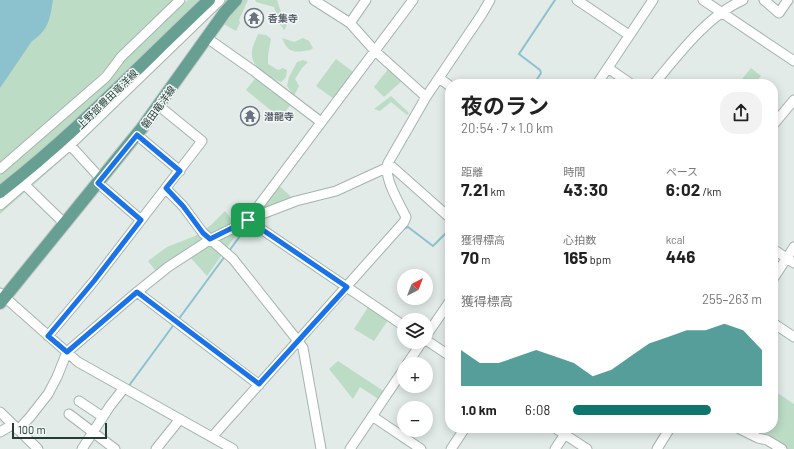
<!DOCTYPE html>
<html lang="ja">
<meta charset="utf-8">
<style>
body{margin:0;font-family:Barlow,"Noto Sans JP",sans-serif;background:#f2f2f2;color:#222;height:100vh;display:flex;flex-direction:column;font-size:15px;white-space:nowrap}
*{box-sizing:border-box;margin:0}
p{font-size:13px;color:#767676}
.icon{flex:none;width:22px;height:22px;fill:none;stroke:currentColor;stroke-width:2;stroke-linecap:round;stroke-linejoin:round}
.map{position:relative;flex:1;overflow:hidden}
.panel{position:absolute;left:445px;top:79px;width:333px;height:354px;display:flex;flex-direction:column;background:#fff;border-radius:16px;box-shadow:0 2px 10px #0003}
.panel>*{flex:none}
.needle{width:26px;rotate:42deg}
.fabs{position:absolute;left:397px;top:269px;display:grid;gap:8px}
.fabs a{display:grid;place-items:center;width:36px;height:36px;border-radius:50%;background:#fff;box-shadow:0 2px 10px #0003;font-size:20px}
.scale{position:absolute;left:12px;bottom:10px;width:95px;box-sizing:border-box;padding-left:4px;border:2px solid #233c36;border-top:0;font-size:11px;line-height:14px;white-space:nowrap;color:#233c36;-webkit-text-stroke:3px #f2f8f5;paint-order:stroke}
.pin{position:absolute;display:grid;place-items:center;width:34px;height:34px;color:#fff;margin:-17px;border-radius:8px;box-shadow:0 2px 6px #0006}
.round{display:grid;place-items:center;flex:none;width:42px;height:42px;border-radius:16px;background:#f2f2f2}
.head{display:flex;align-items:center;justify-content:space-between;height:68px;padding:0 16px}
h1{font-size:22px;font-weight:700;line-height:30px}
.figures{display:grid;grid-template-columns:repeat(3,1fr);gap:6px;height:68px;padding:4px 16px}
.figures div{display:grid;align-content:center}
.figures b{font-size:17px;font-weight:700}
.figures small{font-size:11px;font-weight:400}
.figures p{font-size:11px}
.chart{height:112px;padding:8px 16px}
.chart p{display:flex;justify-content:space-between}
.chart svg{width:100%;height:72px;margin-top:4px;fill:#0f766e;opacity:.7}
ul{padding:0 16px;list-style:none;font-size:13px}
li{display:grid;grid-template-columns:64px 48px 1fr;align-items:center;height:30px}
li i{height:10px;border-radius:5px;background:#0f766e}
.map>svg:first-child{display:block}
.green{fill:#bcdcc6}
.water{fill:#8cc1ce}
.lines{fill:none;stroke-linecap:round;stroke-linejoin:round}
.stream{stroke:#8cc1ce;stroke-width:2}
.minor-casing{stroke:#a5b3af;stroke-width:11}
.major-casing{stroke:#c1c8c7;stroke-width:14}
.minor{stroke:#fff;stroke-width:9}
.major{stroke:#689f93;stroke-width:12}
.route-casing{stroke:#fff;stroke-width:8}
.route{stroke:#1a73e8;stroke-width:5}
.labels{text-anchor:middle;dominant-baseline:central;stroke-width:3;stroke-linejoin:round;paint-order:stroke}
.worship-label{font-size:10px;font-weight:bold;fill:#5b616d;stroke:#f2f8f5;text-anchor:start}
.street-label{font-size:10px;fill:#233c36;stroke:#f2f8f5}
</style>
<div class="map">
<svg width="794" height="449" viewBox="0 0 794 449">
<rect width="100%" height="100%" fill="#e2ebe8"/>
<path class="green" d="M53,0h124l-53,50 -76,77 140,-127h38l-9,11 -22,16 -75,77 -46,45 -74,65v-127z
M239,0h9l-9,20 1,3 -4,8 -14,-8z
M255,0h22l4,12 5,4c1,5 2,10 -2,14l-4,-6 -6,-17 -18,-5z
M258,34l8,1 5,4 -3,16v9l10,6 5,-2 4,2 -1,7 -5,5c-12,-4 -31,-15 -29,-30 0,-6 4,-12 6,-18z
M282,38l12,4 9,-4 6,3 4,7c-3,3 -5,2 -9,3 -13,2 -17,-1 -22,-13z
M336,59l20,15 -22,25 -18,-13z
M303,60l5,2 -6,6 -7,11 4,7 -5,10 -7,-10 2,-9 8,-15z
M389,68l14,12 -19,17 -10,-10z
M751,68l10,8 -7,8h-16z
M257,76l35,27 -12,15 -34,-28z
M391,96l18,17 -2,2 -16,-13 -11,9 -6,-2z
M276,183l20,18 -45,16z
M225,211l12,15 9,-5 -39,55 -18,-20 -30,19 -11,-14 19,-14 28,-11 16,-11z
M370,304l20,13 -16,24 -20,-12z
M338,361l47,31 -5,8 -20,-13 -7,12 -24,-30z
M773,390l21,14v45h-12l-44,-21h35z"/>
<path class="water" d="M0,0h53c-3,18 -4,30 -21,41l-32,47z"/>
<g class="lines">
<path class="stream" d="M534,84l7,-11 -1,-3 -21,-16 36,-54
M403,229l5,-2 25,19 17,-17
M229,251l19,-26
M178,320l47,-64
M128,387l47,-64"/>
<g class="minor-casing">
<path id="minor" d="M314,0l36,23 25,28 51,46
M577,0l52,35
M703,0l91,61
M764,0l15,13 9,-13
M350,23l16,-23
M207,38l47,33 67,51
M608,68l23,16
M439,78l11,8
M597,84l56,-84
M654,84c25,-30 53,-68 89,-84
M773,125l21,-25
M137,135l43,36
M70,145l31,34
M388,163l62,55
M0,169l106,-92 15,-20 59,-57
M98,183l43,37
M24,184l41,40
M166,189l17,17 20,27 30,26 65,82 5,7 18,101
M0,205l70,-60 150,-145
M773,249l21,14
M773,279l21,-32
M137,292l122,93
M0,293l78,69 155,87
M773,323l21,14
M404,326l-156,-106 165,-220
M48,336l46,-55 108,-140 -43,-35
M426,336l24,-35
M426,340l24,16
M407,364l15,-22
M79,401l24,16
M0,412l38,37
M69,414l46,35
M372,416l49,33
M555,428l32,21
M738,428l20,10 9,2 15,9
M18,430l12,-13 18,-23 9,-17 10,-25 70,-60 31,-25 43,-28 51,-25 34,-13 40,-10 50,-23
M0,432l12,-7
M212,437l192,-215 2,-5c-7,-14 -23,-40 -18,-54l38,-66 56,-83 8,-14
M82,449l28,-43 14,-18
M156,449l24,-30
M350,449l54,-80
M451,449l14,-21
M555,449l14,-21
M657,449l13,-21"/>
</g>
<g class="major-casing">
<path id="major" d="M0,192c75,-58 140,-127 209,-192
M0,303l142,-175 83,-116 11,-12"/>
</g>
<use href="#minor" class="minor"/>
<use href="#major" class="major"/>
</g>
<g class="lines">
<g class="route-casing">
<path id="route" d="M137,135l43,36 -14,17 17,18 20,27 7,6 38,-19 99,67 -88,97 -122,-92 -70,60 -19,-16 46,-55 47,-61 -43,-37z"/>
</g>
<use href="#route" class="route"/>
</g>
<defs>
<g id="temple-ring" transform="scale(1)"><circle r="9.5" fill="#f2f8f5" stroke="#6b7280" stroke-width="1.5"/><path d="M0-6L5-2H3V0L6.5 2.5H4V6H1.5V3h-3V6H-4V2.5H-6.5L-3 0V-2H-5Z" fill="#6b7280"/></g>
</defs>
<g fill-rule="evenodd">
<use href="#temple-ring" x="254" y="18"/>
<use href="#temple-ring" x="250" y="116"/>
</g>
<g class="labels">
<g class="worship-label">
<text x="268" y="18">香集寺</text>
<text x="264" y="116">潜龍寺</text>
</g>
<g class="street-label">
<text transform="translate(107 99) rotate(-44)">上野部豊田竜洋線</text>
<text transform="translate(158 107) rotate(-54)">磐田竜洋線</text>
</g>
</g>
</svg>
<div class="fabs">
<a><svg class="needle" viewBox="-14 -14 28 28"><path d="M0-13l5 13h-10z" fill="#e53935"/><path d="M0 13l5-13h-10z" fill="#767676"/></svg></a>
<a><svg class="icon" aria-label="layers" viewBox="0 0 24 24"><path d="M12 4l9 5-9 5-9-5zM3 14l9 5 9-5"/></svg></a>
<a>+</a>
<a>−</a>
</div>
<div class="scale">100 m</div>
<div class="pin" style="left:248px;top:220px;background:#1e9e55"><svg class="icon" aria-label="arrive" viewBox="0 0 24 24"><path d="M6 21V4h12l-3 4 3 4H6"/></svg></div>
<section class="panel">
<div class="head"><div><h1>夜のラン</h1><p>20:54 · 7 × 1.0 km</p></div><a class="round"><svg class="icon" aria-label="share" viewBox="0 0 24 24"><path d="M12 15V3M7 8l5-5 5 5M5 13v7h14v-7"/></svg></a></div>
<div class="figures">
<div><p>距離</p><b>7.21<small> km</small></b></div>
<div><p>時間</p><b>43:30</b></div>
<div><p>ペース</p><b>6:02<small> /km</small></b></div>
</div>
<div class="figures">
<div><p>獲得標高</p><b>70<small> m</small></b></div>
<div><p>心拍数</p><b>165<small> bpm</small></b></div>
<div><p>kcal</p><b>446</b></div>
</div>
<div class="chart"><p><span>獲得標高</span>255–263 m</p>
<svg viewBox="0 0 160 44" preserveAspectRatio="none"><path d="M0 44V22L10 30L20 30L30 26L40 22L50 26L60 30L70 38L80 34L90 26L100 18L110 14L120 10L130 10L140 6L150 10L160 22V44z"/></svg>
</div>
<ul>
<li><b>1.0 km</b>6:08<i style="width:73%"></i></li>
</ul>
</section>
</div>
